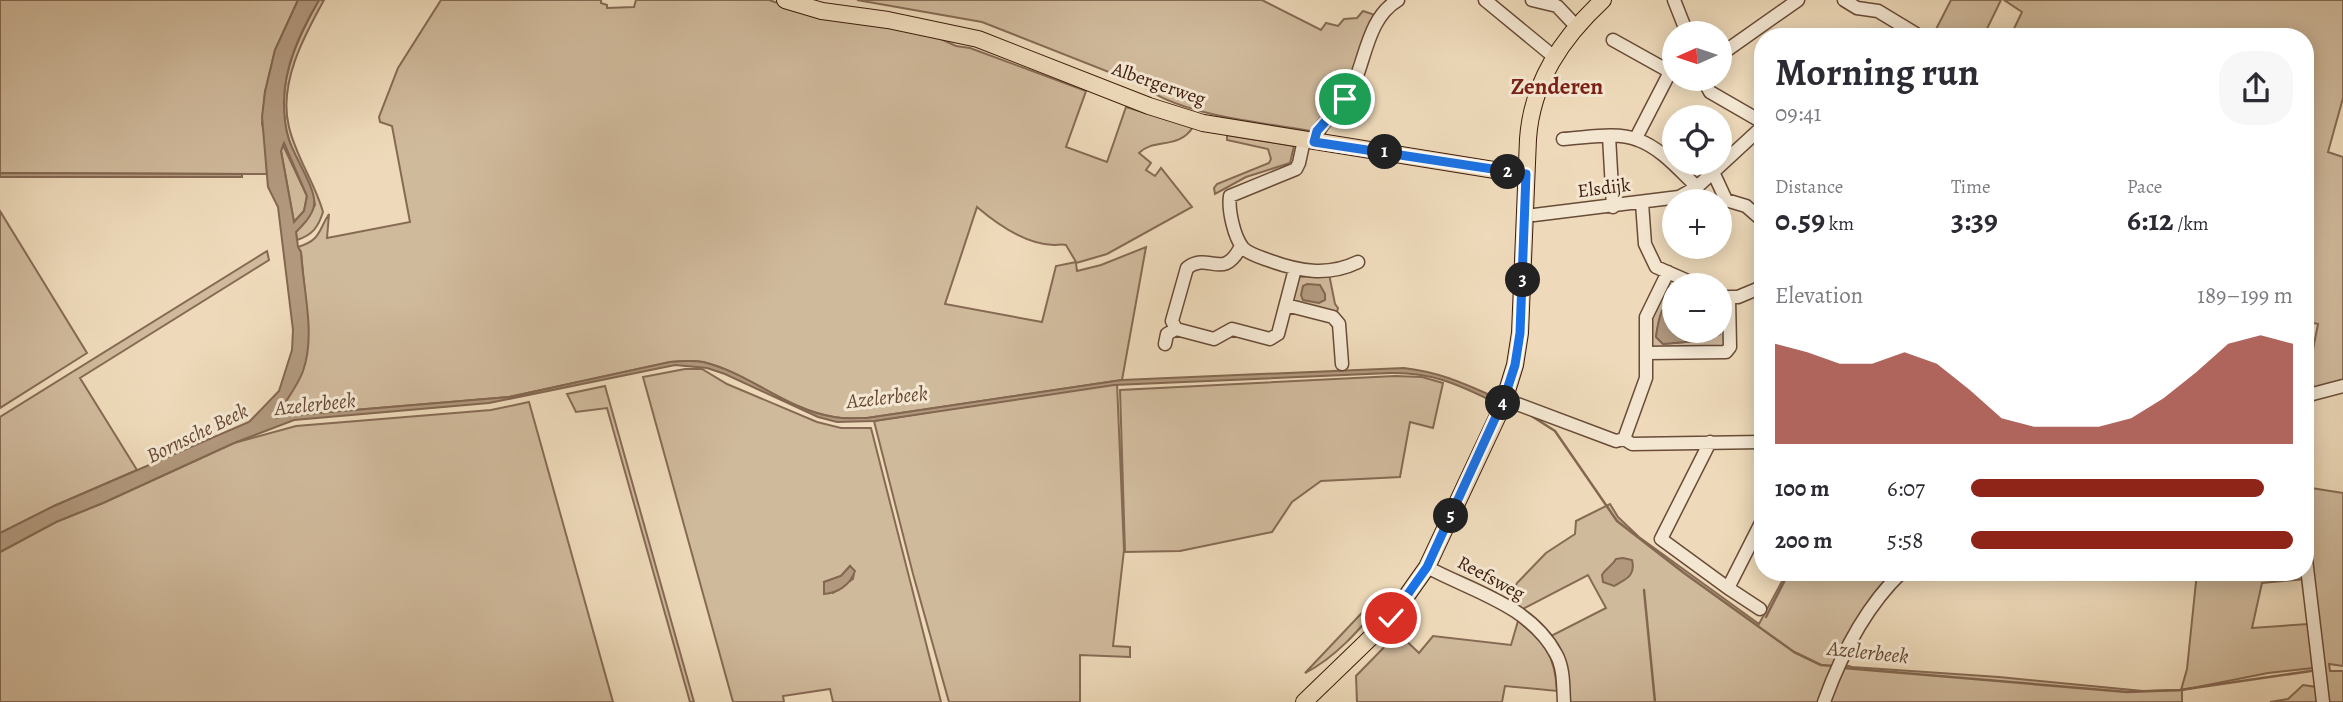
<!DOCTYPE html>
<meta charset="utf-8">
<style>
body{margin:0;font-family:Alegreya,serif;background:#f7f7f7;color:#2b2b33;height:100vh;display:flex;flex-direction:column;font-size:26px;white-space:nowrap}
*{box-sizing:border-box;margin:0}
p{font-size:23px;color:#7c7c81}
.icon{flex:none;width:38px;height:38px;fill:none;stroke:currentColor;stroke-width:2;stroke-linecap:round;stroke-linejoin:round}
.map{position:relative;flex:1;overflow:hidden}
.details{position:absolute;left:1754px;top:28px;width:560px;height:553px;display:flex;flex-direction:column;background:#fff;border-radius:28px;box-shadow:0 4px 18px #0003}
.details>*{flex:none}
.needle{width:46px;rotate:267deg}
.controls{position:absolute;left:1662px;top:21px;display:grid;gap:14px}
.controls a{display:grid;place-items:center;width:70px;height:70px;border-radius:50%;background:#fff;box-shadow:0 4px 18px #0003;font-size:35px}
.pin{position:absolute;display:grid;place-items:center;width:60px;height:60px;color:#fff;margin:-30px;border:4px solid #fff;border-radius:50%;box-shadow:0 2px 7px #0007}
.km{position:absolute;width:35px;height:35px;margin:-18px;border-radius:50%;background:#222;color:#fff;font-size:19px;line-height:35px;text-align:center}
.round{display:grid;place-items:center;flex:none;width:74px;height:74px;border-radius:28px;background:#f7f7f7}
.summary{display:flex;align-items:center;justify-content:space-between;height:119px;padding:0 21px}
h1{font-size:38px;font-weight:600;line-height:52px}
.metrics{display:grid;grid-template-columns:repeat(3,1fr);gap:10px;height:119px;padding:7px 21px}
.metrics div{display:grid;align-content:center}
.metrics b{font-size:30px;font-weight:600}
.metrics small{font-size:19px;font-weight:400}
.metrics p{font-size:19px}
.chart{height:196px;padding:14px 21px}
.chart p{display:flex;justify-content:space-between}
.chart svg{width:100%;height:126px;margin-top:7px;fill:#8f2418;opacity:.7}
ul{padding:0 21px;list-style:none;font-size:23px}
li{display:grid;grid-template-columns:112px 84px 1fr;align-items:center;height:52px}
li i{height:18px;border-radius:9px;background:#8f2418}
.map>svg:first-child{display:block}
.green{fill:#d0ba9c;stroke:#866a54;stroke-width:2;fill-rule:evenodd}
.water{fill:#b2997e;stroke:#836750;stroke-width:2;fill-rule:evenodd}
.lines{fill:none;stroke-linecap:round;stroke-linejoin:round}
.stream{stroke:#836750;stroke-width:2.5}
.minor-casing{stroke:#694b37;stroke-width:15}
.major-casing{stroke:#3d1b0b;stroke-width:18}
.minor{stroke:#f4e7d2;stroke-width:12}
.major{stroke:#eedaba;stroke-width:16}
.route-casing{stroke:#fff;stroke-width:14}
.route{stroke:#1a73e8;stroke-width:9}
.labels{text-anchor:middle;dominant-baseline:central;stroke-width:6;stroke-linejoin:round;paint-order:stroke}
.street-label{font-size:19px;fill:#3d1b0b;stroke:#f4e7d2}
.water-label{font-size:21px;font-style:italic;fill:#664733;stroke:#f4e7d2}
.quarter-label{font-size:23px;font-weight:bold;fill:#7a1f14;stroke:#f4e7d2}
</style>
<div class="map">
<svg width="2343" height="702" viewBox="0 0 2343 702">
<rect width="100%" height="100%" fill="#eedaba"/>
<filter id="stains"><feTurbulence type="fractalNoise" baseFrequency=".00286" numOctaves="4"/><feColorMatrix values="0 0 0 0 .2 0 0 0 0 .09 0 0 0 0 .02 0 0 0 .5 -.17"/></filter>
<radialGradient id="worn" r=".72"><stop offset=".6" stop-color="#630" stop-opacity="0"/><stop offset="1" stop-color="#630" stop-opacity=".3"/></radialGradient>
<path class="green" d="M0,0h298l-23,50 -10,42 -3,32 3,11 2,39 -267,-1z
M319,0h5c-20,36 -46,84 -35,127 7,30 26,56 34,85 -5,16 -11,23 -26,28l-1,-8 19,-27 -1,-5c-4,-21 -19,-40 -25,-60 -16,-49 6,-98 30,-140z
M441,0h160v3l6,2v3l27,-1 2,-7h133l35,12 117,18 35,16 14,2 116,43 -20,56 41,15 19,-55 67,20c-14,23 -40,11 -54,26l12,10 -5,7 9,6 6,-8 31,39 -85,47 -31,9 1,8 24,-6 45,-18 -24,133 -255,38c-11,0 -23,1 -33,-1 -47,-7 -85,-44 -131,-55 -11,-2 -22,-1 -33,0l-161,35 -226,19 -8,3 28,-49 5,-44 -7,-74 -3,-5c23,-7 20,-16 31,-33l-2,24 83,-16 -18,-96 -12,-4 -1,-5 19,-49zM977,207c21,18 48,37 77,38 4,0 8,-1 12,0l10,17 -20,4 -14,56 -97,-18z
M857,0h405l59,30 5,-7 12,3 6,-7 13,-1 6,-7 12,4 -23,63 -17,27 -24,26c-46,-8 -134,-16 -169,-46l-160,-63z
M1951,0h50l-18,37h-51z
M2004,0h339v98l-15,54 15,5v224l-38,9 13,-66 -13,-3v-284h-295l12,-25z
M1227,135l67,11 -4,17 -44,14 -31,17 -1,-6 3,-4 52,-21 2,-4 -3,-10 -41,-9z
M282,143l25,53 -3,15 -10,11 -13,-71z
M0,211l87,142 -87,55z
M267,251l2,9 -189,118 57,92 -83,36 -54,27v-116z
M1329,274l6,30 3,4 -2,8 -42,-12 -3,-5 7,-22z
M1672,280l14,5h-11v8c-13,10 -16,27 -19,44l7,7 45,-4 12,-6v-32l6,5 -1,41 -73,-1 -2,-25 16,-39z
M685,369h17l25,15 90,38 24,6h30l70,274h-108l-3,-13 -47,7 1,6h-51l-90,-325zM850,566l4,7 -1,6 -20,14 -9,-11 17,-6z
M1395,376l27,1 21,6 -10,45 -23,-6 -10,55 -79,4 -29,21 -20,30 -92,19 -55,1 -5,-162z
M1117,383l7,167 -11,96 17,1v10l-50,-2v47h-131l-36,-128 -39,-153z
M605,386l89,316h-4l-83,-294 -31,4 -9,-18z
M529,402l84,300h-613v-150l56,-30 47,-19 131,-60 62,-17 195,-16z
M2305,487l38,6v173l-14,-2 1,7h13v31h-15l-20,-165z
M1610,504l8,13 21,20 120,87 28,-52h106c-32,31 -61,88 -75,130h-252l-19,-64 59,-30 -18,-33 -69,36 -12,-7 10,-21 29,-30 29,-19 1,-13z
M2197,572h108v7l-43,4 -10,45 56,-4 5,44 -45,5 -86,17v12h-355l14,-38 11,3 147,10 144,14 38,-1 6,-21z
M1374,600l7,4c-22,26 -46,54 -76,69z
M1518,621c28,23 37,34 39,70l-52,-5 -3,16h-145l-1,-26 40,-41 3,-1 20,19 14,-17 78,9z
M2303,685l13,2 3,15h-49l18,-3z"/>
<path class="water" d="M298,0h21c-18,31 -35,65 -35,102 0,13 1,26 5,38 5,16 28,50 25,65 -1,10 -11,20 -18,27l2,15 3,5c2,38 15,82 2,119 -6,17 -19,31 -27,47l7,-2 226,-19 161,-35c11,-1 22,-2 33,0 46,11 84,48 131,55 10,2 22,1 33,1l255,-38 282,-12c34,4 57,14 88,28l-2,4c-35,-17 -60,-28 -100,-27l-276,12 -240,36 -37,1 -19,-5 -93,-43 -18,-6 -32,-3 -186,38 -195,17 -60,23 -131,60 -47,19 -56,30v-19l54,-27 195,-84 30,-31 13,-41 1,-20 -15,-123 -10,-20 -6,-70 3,-25 10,-42zM284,143l23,53 -3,15 -10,11 -13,-71z
M0,173l242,1v3h-242z
M1307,284l13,1 5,9v6l-6,3 -16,-3 -2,-5 2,-9z
M1675,293v38h45v3l-12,6 -45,4 -7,-7c2,-17 6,-34 19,-44z
M1623,558l9,2c4,16 -6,19 -18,26l-11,-4 -1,-7c3,-6 10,-9 14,-16z
M850,566l5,5c-5,14 -17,22 -31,23v-12l17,-6z"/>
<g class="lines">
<path class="stream" d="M1530,415l25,16 62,90 67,52 110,79 27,13 13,1
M1644,590l11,112
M1766,617l23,-45
M1844,668l283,24 53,-2 131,-19"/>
<g class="minor-casing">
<path id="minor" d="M1485,0l68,56
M1532,0l25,6 19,20
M1674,0l13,33
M1844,0l13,8 21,3 38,23
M1613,40l61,34
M1720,55l78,-55
M1686,79l18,1
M1703,79l7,13 52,30
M1609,136l4,71
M1636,138l34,-66
M1563,139c23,-1 53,-8 75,1 23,8 42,31 59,47
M1304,140l-5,23 -3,6 -66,27c-2,14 4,41 13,52 6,6 17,9 25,12 30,11 59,17 90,2
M1314,142c5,-19 21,-28 32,-43 20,-30 18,-79 52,-99
M1713,172l13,28 20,6 16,14
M1642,203l3,41 11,23 41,18
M1534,215l145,-18 18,-10 65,-60
M1241,246c-18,36 -32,5 -54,22l-15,53 4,8 38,10 18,-10 38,10 8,-5 17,-65
M1668,272l-22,45v61l-22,61 8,5 130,-2
M1723,297h15l24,-10
M1286,305l47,12 6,7 3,40
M1165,344l2,-10 9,-5
M1646,353l80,-1 4,-5 -1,-49
M2305,396l38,-10
M1504,399l112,42 8,-2
M1710,442l-49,97 67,49 34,-67
M2305,551l18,151
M1427,567c44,24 103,38 129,87 8,14 7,32 8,48
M1728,588l32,21
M1824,702c17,-47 41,-95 78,-130"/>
</g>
<g class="major-casing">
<path id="major" d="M785,0l37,11 66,9 90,19 171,67 54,17 323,52
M1304,702l87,-84 36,-51 75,-160 13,-42 5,-32 8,-194c4,-57 34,-101 75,-139"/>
</g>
<use href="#minor" class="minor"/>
<use href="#major" class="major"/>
</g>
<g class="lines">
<g class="route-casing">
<path id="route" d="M1345,99l-28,32 -3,11 212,32 -6,159 -5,32 -11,34 -77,168 -36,51"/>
</g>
<use href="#route" class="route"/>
</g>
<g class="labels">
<g class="street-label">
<text transform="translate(1159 84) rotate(19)">Albergerweg</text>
<text transform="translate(1604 188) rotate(-7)">Elsdijk</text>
<text transform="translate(1491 578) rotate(28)">Reefsweg</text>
</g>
<g class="water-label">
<text transform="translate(887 397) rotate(-6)">Azelerbeek</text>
<text transform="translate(315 404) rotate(-6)">Azelerbeek</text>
<text transform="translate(197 433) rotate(-26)">Bornsche Beek</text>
<text transform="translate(1868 652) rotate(6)">Azelerbeek</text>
</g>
<g class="quarter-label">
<text x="1557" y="86">Zenderen</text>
</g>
</g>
<rect width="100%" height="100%" filter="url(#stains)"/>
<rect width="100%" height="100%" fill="url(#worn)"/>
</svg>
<div class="controls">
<a><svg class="needle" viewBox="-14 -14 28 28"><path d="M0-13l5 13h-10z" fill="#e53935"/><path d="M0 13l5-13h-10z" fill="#7c7c81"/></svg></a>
<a><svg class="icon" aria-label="locate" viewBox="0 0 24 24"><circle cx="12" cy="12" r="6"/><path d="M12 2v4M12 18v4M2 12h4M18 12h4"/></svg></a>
<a>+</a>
<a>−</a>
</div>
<div class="pin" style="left:1345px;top:99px;background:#1e9e55"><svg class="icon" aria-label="arrive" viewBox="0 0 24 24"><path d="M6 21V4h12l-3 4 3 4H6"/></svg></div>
<div class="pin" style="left:1391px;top:618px;background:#d93025"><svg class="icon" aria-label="check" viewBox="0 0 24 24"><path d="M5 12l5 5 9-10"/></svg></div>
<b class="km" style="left:1385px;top:152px">1</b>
<b class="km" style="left:1508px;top:172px">2</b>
<b class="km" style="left:1523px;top:280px">3</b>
<b class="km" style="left:1503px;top:403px">4</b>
<b class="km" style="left:1451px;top:516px">5</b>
<section class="details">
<div class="summary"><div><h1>Morning run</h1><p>09:41</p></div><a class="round"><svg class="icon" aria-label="share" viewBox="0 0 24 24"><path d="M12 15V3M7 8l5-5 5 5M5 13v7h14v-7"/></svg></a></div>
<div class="metrics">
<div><p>Distance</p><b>0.59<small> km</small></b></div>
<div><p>Time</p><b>3:39</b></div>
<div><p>Pace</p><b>6:12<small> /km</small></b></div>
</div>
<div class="chart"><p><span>Elevation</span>189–199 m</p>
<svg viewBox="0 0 160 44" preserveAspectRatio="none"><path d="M0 44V9L10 12L20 16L30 16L40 12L50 16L60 25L70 35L80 38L90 38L100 38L110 35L120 28L130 19L140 9L150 6L160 9V44z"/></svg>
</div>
<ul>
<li><b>100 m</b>6:07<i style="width:91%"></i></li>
<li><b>200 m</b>5:58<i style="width:100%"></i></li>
</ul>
</section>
</div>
